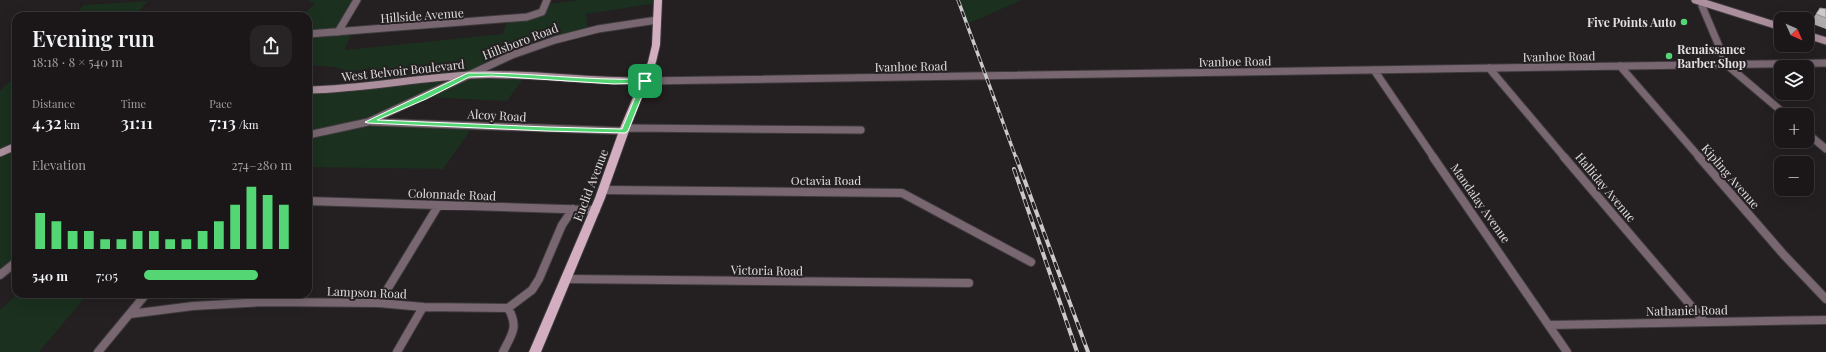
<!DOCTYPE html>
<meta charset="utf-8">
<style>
body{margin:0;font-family:"Playfair Display",serif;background:#282426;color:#f1f3f6;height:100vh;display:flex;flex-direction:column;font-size:15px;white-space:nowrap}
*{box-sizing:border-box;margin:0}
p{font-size:13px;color:#a09fa2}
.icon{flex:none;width:22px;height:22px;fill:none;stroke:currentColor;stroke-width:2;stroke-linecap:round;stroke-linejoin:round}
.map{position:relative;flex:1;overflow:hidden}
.sheet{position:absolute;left:12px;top:12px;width:300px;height:286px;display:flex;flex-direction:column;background:#1b1719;border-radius:12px;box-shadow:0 4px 16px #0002,0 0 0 1px #393638}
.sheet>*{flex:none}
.needle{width:26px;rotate:135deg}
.buttons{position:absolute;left:1774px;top:12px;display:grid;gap:8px}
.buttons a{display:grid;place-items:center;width:40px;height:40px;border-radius:8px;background:#1b1719;box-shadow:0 4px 16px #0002,0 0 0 1px #393638;font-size:20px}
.pin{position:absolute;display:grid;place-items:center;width:34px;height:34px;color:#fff;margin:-17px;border-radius:8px;box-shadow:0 2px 6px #0006}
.round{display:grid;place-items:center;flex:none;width:42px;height:42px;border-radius:12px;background:#282426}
.head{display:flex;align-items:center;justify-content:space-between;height:68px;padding:0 20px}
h1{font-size:22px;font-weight:600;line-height:30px}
.metrics{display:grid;grid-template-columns:repeat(3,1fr);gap:6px;height:68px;padding:4px 20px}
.metrics div{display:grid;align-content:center}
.metrics b{font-size:17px;font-weight:600}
.metrics small{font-size:11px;font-weight:400}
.metrics p{font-size:11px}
.chart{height:112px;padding:8px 20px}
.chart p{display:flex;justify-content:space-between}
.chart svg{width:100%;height:72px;margin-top:4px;stroke:#53d673;stroke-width:6}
ul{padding:0 20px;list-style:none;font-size:13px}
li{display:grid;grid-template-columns:64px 48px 1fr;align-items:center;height:30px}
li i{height:10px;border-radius:5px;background:#53d673}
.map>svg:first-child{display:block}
.green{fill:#1b301f}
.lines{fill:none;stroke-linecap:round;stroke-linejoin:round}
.street-far1-casing{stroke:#3e3a3c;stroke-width:9}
.street-casing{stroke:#3e3a3c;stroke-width:10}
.secondary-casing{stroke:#3e3a3c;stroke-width:9}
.primary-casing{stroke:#3e3a3c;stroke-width:2}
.street-far1{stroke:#786770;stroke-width:7}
.street{stroke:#786770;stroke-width:8}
.secondary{stroke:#ab8f9d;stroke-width:7}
.primary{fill:#d2aec0;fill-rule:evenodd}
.rail-far1-casing{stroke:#cbc8ca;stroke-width:3.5}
.rail-casing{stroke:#cbc8ca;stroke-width:4}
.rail-far1{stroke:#241f21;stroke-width:2;stroke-dasharray:6;stroke-linecap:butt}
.rail{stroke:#241f21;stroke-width:2.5;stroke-dasharray:8;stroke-linecap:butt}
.wall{fill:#b3adb0}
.building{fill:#d0c9cd;stroke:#928d90}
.route{fill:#53d673;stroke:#fff;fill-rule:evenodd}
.poi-dot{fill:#53d673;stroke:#241f21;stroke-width:1.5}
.labels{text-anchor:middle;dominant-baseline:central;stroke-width:4;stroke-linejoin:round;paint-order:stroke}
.street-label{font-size:12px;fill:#e0dddf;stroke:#241f21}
.poi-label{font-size:12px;font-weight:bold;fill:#e0dddf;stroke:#241f21;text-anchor:end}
</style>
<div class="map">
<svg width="1826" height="352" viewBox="0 0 1826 352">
<rect width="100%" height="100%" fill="#241f21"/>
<path class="green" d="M307,0h50l-18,32 13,-1 -7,19 158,-16 4,-14 23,-3 16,-13 34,-4h78v3l-72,11 2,17 -33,9 -86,35 56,1 -18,25 -83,-4 -55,24 105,4 -31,44 -135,-2v-77l60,-4 3,-18 -22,4 -14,-5 -27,-2v-49h-7l14,-12z
M958,0h64l-55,24z
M148,1l-13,15h-61l10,-11z
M16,78v184l-16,13v-184l12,-12z
M17,294h71l-49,58h-39v-42z"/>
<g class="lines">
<g class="street-far1-casing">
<path id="street-far1" d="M1704,3l-2,3 25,59 59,50
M338,32l19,-32
M308,34l219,-17 15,-5 5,-12
M1620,66l80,92
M1489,68l76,90
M1374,70l60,88
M645,81l1181,-18
M372,122l253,9
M625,128l236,2
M1807,133l19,16
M308,135l60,-13 144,-67 43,-15 43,-11 59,-9"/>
</g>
<g class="street-casing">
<path id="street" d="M1433,157l134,195
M1564,157l140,164
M1699,157l85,98 42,44
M604,190l298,3 129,69
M308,201l288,9
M0,275l16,-13
M565,279l404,4
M379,303l59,-97
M508,308l24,-18 7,-11 23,-54 11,-16
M130,314l63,-8 71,-4 115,1 44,4 85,1c11,19 4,26 -5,44
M1549,325l277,-5
M98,352l48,-58
M397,352l26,-45"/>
</g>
<g class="secondary-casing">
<path id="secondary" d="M1695,0l86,27
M1807,35l19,6
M308,90c54,-1 107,-12 161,-15 58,-3 117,7 176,6
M0,153l16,-7"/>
</g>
<g class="primary-casing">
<path id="primary" d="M654,0h8l-2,45 -4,17 -26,66 -25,70 -64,154h-12l66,-154 25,-70 28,-66 4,-17z"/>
</g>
<use href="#street-far1" class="street-far1"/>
<use href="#street" class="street"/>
<use href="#secondary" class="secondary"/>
<use href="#primary" class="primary"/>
<g class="rail-far1-casing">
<path id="rail-far1" d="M958,0l58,158"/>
</g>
<g class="rail-casing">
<path id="rail" d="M1016,157l72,195
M1014,169l63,183"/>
</g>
<use href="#rail-far1" class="rail-far1"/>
<use href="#rail" class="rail"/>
</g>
<path class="wall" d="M1820,8l6,1v20l-16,-6z
M1781,37v8h10l-3,4 -11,-4z"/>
<path class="building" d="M1820,8l6,1v9l-10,-4z"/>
<path class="route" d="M468,73c59,-1 118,8 177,6l3,2 -20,50 -3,2 -78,-2 -179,-8 -3,-1zM492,76l122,8 27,-1 -19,46 -75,-2 -170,-7 49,-21 43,-22z"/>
<g class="poi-dot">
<circle cx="1684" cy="22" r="4"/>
<circle cx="1669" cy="56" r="4"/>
</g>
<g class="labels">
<g class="street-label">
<text transform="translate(422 15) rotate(-4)">Hillside Avenue</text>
<text transform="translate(520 41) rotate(-21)">Hillsboro Road</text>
<text transform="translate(1559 56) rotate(-1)">Ivanhoe Road</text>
<text transform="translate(1235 61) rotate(-1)">Ivanhoe Road</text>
<text transform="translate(911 66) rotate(-1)">Ivanhoe Road</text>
<text transform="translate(403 70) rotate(-6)">West Belvoir Boulevard</text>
<text transform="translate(497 115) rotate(3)">Alcoy Road</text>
<text transform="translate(1731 176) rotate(49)">Kipling Avenue</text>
<text x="826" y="180">Octavia Road</text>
<text transform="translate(590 185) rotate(-69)">Euclid Avenue</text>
<text transform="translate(1606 187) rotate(50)">Halliday Avenue</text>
<text transform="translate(452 194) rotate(2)">Colonnade Road</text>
<text transform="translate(1481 203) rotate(55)">Mandalay Avenue</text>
<text transform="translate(767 270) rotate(1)">Victoria Road</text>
<text transform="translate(367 292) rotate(2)">Lampson Road</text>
<text transform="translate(1687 310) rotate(-1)">Nathaniel Road</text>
</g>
<g class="poi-label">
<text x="1676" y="22">Five Points Auto</text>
<text x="1677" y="49" text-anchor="start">Renaissance<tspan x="1677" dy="14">Barber Shop</tspan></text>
</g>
</g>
</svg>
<div class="buttons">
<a><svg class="needle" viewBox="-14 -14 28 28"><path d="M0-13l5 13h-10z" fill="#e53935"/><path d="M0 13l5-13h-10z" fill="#a09fa2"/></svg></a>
<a><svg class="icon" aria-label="layers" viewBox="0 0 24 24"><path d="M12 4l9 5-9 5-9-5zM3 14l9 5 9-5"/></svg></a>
<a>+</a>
<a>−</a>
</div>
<div class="pin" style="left:645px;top:81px;background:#1e9e55"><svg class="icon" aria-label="arrive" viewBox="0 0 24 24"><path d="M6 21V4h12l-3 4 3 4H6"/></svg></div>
<section class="sheet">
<div class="head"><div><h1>Evening run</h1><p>18:18 · 8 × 540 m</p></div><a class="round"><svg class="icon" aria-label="share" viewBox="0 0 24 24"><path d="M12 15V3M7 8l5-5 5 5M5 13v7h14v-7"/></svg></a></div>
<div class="metrics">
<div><p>Distance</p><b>4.32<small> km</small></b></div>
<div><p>Time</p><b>31:11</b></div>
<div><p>Pace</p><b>7:13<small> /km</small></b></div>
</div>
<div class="chart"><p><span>Elevation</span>274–280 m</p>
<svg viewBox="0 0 160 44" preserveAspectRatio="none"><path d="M5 44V22M15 44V27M25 44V33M35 44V33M45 44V38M55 44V38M65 44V33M75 44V33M85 44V38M95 44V38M105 44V33M115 44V27M125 44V17M135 44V6M145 44V11M155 44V17"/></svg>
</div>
<ul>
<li><b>540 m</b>7:05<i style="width:77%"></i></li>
</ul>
</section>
</div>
